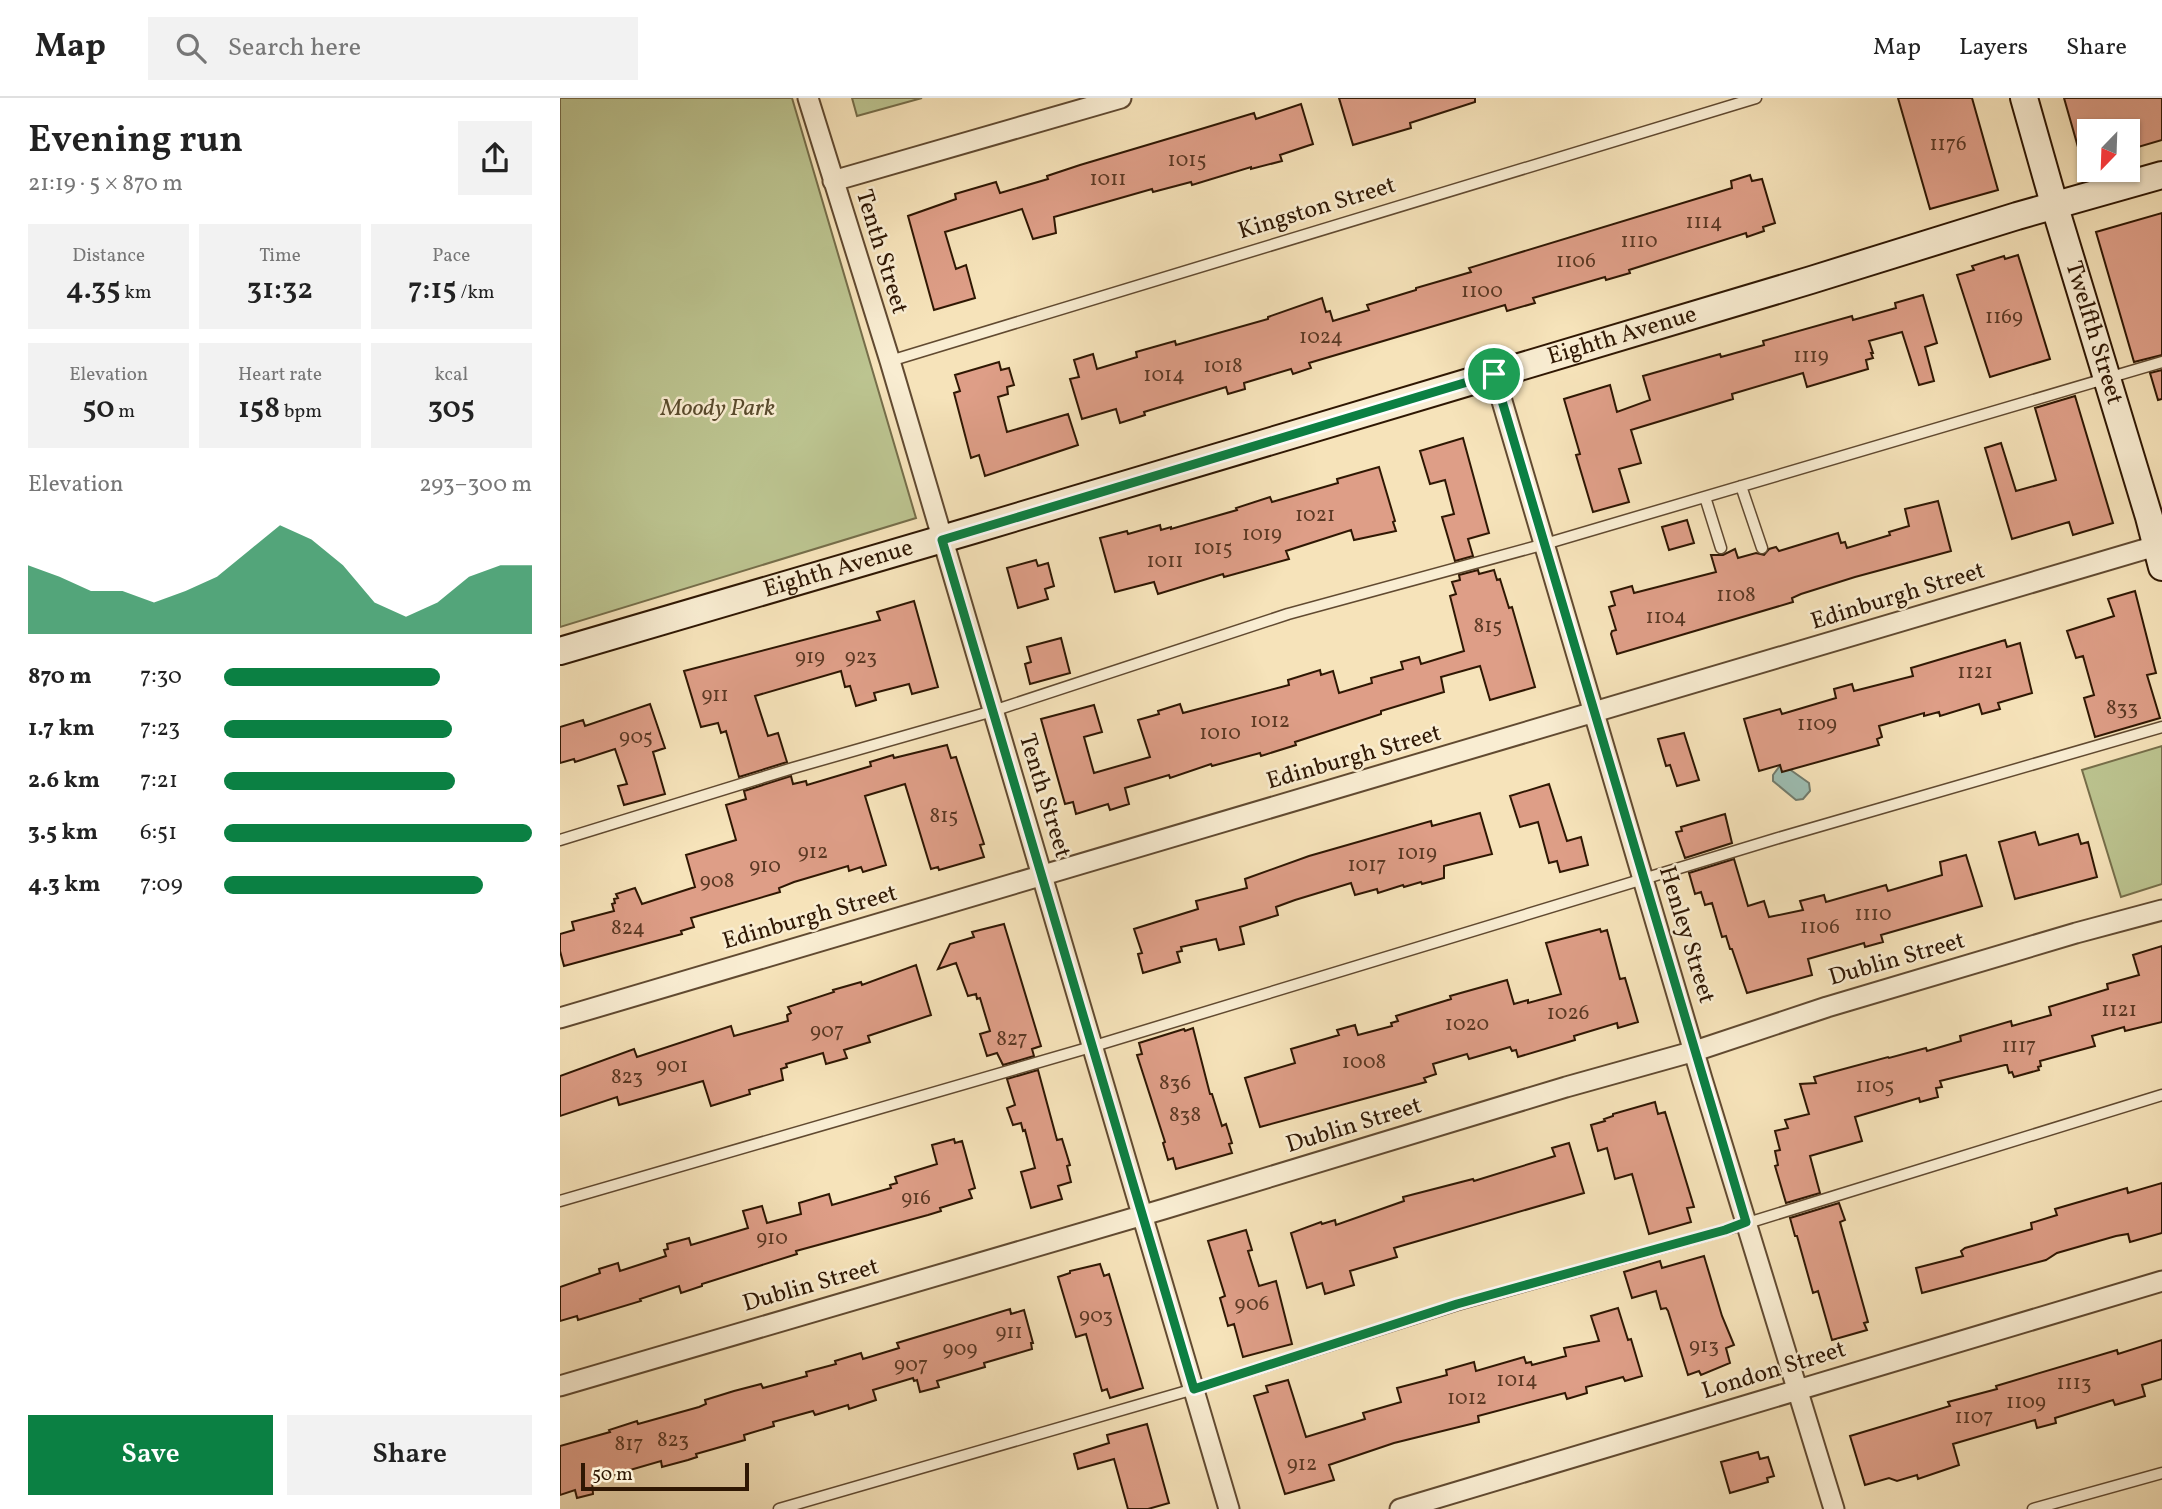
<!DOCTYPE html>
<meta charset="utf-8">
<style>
body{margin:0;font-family:Vollkorn,serif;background:#f2f2f2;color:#222;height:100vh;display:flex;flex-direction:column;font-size:26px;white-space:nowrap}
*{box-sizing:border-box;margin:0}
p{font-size:23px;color:#767676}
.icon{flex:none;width:38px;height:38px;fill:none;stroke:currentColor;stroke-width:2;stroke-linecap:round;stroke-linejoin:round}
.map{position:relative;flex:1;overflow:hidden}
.drawer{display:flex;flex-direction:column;background:#fff;width:560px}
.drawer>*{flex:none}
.needle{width:46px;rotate:203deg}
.tools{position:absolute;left:1517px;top:21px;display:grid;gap:14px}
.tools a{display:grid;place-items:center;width:63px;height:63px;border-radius:0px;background:#fff;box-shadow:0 2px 5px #0004;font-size:35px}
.scale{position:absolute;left:21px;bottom:18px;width:168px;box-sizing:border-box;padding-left:7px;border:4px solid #2f1703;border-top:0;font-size:19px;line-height:24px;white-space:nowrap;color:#2f1703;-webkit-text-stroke:5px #f9edd2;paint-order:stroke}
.pin{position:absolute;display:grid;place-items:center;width:60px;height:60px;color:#fff;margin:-30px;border:4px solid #fff;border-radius:50%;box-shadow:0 2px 7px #0007}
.round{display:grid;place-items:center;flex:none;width:74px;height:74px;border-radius:0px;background:#f2f2f2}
.overview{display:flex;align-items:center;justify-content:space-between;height:119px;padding:0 28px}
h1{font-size:38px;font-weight:600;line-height:52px}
.stats{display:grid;grid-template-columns:repeat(3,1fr);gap:10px;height:119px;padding:7px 28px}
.stats div{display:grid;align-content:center;border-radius:0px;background:#f2f2f2;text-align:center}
.stats b{font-size:30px;font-weight:600}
.stats small{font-size:19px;font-weight:400}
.stats p{font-size:19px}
.chart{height:196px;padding:14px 28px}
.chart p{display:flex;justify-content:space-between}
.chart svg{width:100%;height:126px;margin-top:7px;fill:#0b8043;opacity:.7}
.action{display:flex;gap:14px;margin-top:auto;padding:14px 28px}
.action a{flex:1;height:80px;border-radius:0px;background:#0b8043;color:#fff;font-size:28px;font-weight:600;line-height:80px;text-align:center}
.action a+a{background:#f2f2f2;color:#222}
ul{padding:0 28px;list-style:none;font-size:23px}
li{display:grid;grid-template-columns:112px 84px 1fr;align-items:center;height:52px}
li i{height:18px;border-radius:9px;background:#0b8043}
header{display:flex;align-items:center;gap:42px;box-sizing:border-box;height:98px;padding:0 35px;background:#fff;border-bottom:2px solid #e0e0e0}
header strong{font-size:33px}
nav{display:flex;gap:38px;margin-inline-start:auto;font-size:24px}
.search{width:490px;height:63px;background:#f2f2f2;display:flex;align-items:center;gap:18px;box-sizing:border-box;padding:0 24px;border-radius:0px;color:#767676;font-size:26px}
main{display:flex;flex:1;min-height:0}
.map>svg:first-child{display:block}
.green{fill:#bcc490;stroke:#766e4a;stroke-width:2}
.water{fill:#9dbeb3;stroke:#717b6d;stroke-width:2}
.building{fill:#de9e87;stroke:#2f1703;stroke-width:2}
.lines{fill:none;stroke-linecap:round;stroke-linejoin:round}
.lane-casing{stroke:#614a31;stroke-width:13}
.street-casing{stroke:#614a31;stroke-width:23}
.secondary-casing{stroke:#2f1703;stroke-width:30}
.lane{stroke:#f9edd2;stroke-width:10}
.street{stroke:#f9edd2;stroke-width:19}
.secondary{stroke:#f9edd2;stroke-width:26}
.route-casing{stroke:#fff;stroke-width:14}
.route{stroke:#0b8043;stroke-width:9}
.labels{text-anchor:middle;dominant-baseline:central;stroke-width:5;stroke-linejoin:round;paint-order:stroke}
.number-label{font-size:21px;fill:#5b3924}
.street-label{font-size:24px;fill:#2f1703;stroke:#f9edd2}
.park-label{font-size:24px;font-style:italic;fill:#594b2d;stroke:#f9edd2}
</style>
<header>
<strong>Map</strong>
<div class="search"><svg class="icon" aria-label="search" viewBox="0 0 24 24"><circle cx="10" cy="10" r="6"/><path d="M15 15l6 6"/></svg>Search here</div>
<nav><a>Map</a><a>Layers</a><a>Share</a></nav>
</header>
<main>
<section class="drawer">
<div class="overview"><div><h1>Evening run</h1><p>21:19 · 5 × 870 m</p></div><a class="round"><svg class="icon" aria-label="share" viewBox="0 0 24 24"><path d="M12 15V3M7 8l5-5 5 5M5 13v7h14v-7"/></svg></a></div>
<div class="stats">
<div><p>Distance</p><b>4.35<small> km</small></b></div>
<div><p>Time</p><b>31:32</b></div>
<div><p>Pace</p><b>7:15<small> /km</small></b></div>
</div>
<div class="stats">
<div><p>Elevation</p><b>50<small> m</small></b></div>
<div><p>Heart rate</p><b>158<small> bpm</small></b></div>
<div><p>kcal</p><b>305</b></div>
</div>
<div class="chart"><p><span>Elevation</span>293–300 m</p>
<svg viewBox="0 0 160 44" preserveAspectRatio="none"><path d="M0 44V20L10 24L20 29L30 29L40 33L50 29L60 24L70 15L80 6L90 11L100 20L110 33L120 38L130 33L140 24L150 20L160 20V44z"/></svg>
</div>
<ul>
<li><b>870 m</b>7:30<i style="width:70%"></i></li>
<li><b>1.7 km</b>7:23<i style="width:74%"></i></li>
<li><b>2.6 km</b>7:21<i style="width:75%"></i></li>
<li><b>3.5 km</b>6:51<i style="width:100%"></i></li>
<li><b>4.3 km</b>7:09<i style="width:84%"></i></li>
</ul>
<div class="action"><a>Save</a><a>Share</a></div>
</section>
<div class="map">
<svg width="1602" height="1411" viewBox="0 0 1602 1411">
<rect width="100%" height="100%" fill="#f6e3ba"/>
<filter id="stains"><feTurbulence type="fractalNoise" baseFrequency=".00286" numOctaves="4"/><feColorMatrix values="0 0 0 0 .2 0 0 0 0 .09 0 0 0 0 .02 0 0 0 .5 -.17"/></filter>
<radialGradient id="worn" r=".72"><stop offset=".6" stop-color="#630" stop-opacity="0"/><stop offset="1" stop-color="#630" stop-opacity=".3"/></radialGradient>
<path class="green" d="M0,0h232l124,420 -356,109z
M292,0h70l-65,18z
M1602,648v138l-41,13 -39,-127z"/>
<path class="water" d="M1225,668l24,17 1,8 -7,8 -7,1 -23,-19v-6l6,-8z"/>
<path class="building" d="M779,0h136v4l-65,21 1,5 -58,17z
M1338,0h74l26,92 -68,19z
M1504,0h98v42l-34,10v-19h-38v36l-6,1z
M741,6l12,40 -33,11 2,6 -31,8v-2l-59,18 -1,-3 -38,10 -1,-3 -98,28 2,16 -23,6 -11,-30 -77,23 11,37 10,-4 9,33 -41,12 -26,-94 48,-17 -1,-5 41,-12 4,11 48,-14 -1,-3 33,-11 121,-36 53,-16 2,6z
M1190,77l2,6 10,-2 13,44 -12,4 1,4 -17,6 -1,-4 -117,37 1,3 -24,7 -1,-3 -72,21 2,5 -28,8 -2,-6 -196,58 2,5 -18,6 -2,-5 -47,14 1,6 -17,5 -2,-7 -82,25 1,3 -25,8 -4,-14 -34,10 -12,-40 9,-2 -5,-17 19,-6 4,15 40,-12 -1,-5 39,-11 1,4 92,-26v-2l54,-19 4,14 4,-1 3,10 36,-11 -2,-5 49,-15v-2l55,-16 -2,-4 263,-80 -1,-7z
M1602,115v142l-28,7 -38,-130z
M1458,157l32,104 -60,18 -33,-102 17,-5 -2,-4 32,-10 1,3z
M1363,197l14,48 -12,4 9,34 -15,4 -17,-53 -33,9 4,12h-2l2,5 -7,2 2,9 -61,18 -4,-14 -71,21 1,5 -102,31 10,33 -22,6 10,33 -36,10 -17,-57 4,-1 -16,-55 46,-14 7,27 33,-12 -7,-24 77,-22 1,3 43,-12 -1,-4 89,-25 1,4 43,-12 -1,-5z
M439,264l2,8 8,-2 5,17 -7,2 1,7 -10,3 9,35 61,-18 10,31 -93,31 -6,-21 -8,3 -17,-65 6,-2 -5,-16z
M1602,272v29l-4,1 -8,-27z
M1515,298l38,127 -40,12 -4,-13 -57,17 -27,-91 16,-5 15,48 40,-11 -21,-72z
M903,340l26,95 -21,6 5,17 -18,5 -13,-44 12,-3 -9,-34 -15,4 -10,-33z
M819,369l16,54 -2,1 3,9 -42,9 -3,-10 -65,21 3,8 -65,18 -1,-3 -65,20 -4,-12 -39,10 -15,-54 27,-7 1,3 32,-9 1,5 10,-3v2l66,-19 -1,-2 34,-11 2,5 66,-19 -1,-4z
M1378,403l13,50 -96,26 -54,17 -9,4 1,4 -176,52 -6,-20 1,-3 4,-1 -7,-23 6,-2 -4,-13 21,-6 2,7 82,-21 -5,-17h12l12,-6 3,9 18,-5 8,2 5,-6 7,-2 3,4 59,-18 3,10 4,-1 2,6 43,-13 -1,-3 20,-6 -4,-17z
M1127,422l7,23 -25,7 -7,-23z
M476,462l2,6 10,-3 6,23 -9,3 3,10 -30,9 -11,-40z
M918,472l1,4 15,-4 3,10 3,-1 9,29 3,-1 23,80 -45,13 -10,-34 -39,11 3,15 -63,19v3l-86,28 1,3 -35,11 -1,-3 -48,13 -1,-2 -41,14 -1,-3 -44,13 4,16 -19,6 -2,-6 -32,10 -3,-12 -8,2 -24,-85 53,-14 8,27 -18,5 10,36 56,-16 -12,-37 21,-6 -1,-3 22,-7 3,9 106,-28 -1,-5 32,-10 1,5 12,-4 6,22 33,-10 -1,-5 32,-9 -2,-7 18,-5 2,7 43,-13 -14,-55 6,-2 -4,-12 8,-2 -1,-5z
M1575,493l21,82 -9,2 13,43 -65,19 -11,-39 10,-3 -11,-39 -7,2 -9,-27 47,-15 -6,-17z
M354,503l24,86 -26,7 -3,-10 -35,9 2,7 -20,6 -6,-20 -5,1 -4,-16 -86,25 13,40 10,-3 9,29 -48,15 -13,-46 -5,2 -3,-10 -17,4 -17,-56 196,-51 -3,-8z
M501,540l9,35 -40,11 -5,-20 6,-2 -4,-15z
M1445,542l2,7 13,-4 12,50 -34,10 2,6 -18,5 -3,-10 -39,12 -1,-4 -15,4v-3l-45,13 3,11 -5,2 2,6 -97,27 -2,-7 -21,6 -15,-52 36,-10 2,5 54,-16 -2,-9 18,-5 2,7 59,-15 -2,-8z
M90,606l15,44 -12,4 12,42 -41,11 -6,-19 9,-2 -12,-35 -40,13 -1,-3 -14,4v-36l23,-7 2,6z
M1124,635l15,47 -22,6 -7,-21 -4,1 -8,-27z
M387,647l4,13 5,-1 28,87 -4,1 4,12 -45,13 -1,-3 -7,2 -26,-85 -40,12 21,69 -23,7 -2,-5 -12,4 -1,-5 -54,16 -15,6 1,4 -89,26 3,9 -13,4 1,3 -118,32 -4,-15v-17l14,-4 -2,-8 42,-11 -2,-7 3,-1 -1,-4 4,-1 -2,-4 19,-6 7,16 53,-17 -9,-32 50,-15 -10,-35 20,-6 -2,-8 47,-15 2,8 13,-3 1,4 64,-19 -1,-4 23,-7 1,3z
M989,686l18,57 14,-4 7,28 -28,7 -3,-11 -8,2 -11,-41 -18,5 -10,-31z
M920,715l12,41 -48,12v12l-22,6 -1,-2 -17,5 -1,-2 -25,8 -1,-4 -22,6 -4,-12 -56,17 -19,7 2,8 -38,12 4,17 -25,6 -3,-11 -35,8 1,4 -5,1 3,10 -37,11 -5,-19 4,-1 -8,-24 64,-20 -2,-8 51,-13 -2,-9 64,-23 122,-35 1,5z
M1165,716l7,29 -47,15 -9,-26 6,-1 -1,-4z
M1475,734l4,13 39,-11 3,10 7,-2 9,35 -82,22 -16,-57z
M1406,757l16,51 -101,29 2,7 -18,5 -1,-4 -56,16 4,16 -65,18 -15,-44h-2l-4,-13 -4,1 -10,-34 -7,2 -4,-13 -6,2 -6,-21 45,-14 14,47 16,-5 5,16 34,-7 -3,-9 24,-6 2,7 60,-17 2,6 54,-16 -2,-13z
M444,826l37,122 -9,3 2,7 -31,9 -6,-12 -10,3 -7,-22 10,-3 -10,-33 -3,1 -1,-5 -8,2 -12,-33 -18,6 12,-25 24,-7 -2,-5z
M1040,831l1,3 6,-2 13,49 5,-1 13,44 -20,6 -1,-5 -43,13 1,4 -57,17 -2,-7 -4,1 -2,-4 -41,12 -2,-5 -34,10 3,10 -12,4 2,4 -166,45 -15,-49 50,-15 -4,-14 48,-14 -2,-5 18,-5 3,10 34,-9 -1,-3 7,-2 -2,-5 55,-17 -1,-3 57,-16 7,24 14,-4v3l33,-9 -15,-51z
M1602,848v76l-37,9 -1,-4 -32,9 3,10 -55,15 1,5 -3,1 1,3 -25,7 -2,-5 -3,1 -2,-8h-2l-65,16 2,6 -6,1 2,9 -18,5 -1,-4 -64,19 7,24 -52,15 10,37 -34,10 -11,-37 3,-1 -3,-14 5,-1 -5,-19 13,-3 -3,-8 24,-6 -9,-30 16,-1 -2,-6 74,-20 1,1 37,-10 1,3 34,-10 -1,-5 51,-15 1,5 39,-11 -2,-8 59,-18 -1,-5 32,-9 -6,-20z
M356,867l15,50 -63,21 2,6 -26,8 3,8 -21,6 -3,-11 -37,11 1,3 -6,2 2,11 -34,10 1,4 -39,12 -8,-25 -84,24 -2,-8 -57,19v-40l74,-27 3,8 94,-31 3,10 54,-15 -1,-6 4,-2 -3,-6 46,-15 -1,-2 28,-8 1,3z
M633,930l17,66h2l10,32 4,-2 6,19 -3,1 3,9 -56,16 -3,-11 -5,2 -5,-17 2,-1 -28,-87 5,-1 -3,-11 45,-14 1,2z
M478,972l19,70 5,-1 8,26 -3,1 4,16 -13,4 4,13 -31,9 -10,-36 14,-4 -10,-38 -2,1 -2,-8 -8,2 -6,-17 8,-3 -8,-26z
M1095,1004l3,12 7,-2 29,95 -7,1 4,14 -42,12 -17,-60 -17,5 -8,-31 -9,3 -7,-26 14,-4 -1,-2 9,-3v-2z
M394,1041l1,4 7,-2 13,47 -6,2 3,8 -32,10 1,3 -13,4 -132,36 1,3 -95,30v2l-21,7 -2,-7 -39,13 1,2 -63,19 -1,-4 -17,5v-34l40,-14 -1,-4 19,-6 2,8 46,-15 -2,-6 4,-1 -1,-5 22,-6 2,7 57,-17 -5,-17 19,-5 5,17 34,-9 -2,-11 30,-9 3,11 59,-17 -1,-3 7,-2 -2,-6 42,-13 -5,-19z
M1009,1045l15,50 -190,55 3,9 -47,14 4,14 -29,9 -3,-11 -15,5 -16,-55 30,-11 1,2 13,-4 1,5 68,-24 -1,-4 70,-18 1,2 81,-25 -3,-8z
M1602,1085v50l-32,9 -2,-8 -12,2 -59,17 -11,7 -124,33 -6,-25 47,-12 -2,-5 4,-3 67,-19 -1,-6 26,-8 -2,-6 72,-21 1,5z
M1279,1105l6,17 -5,2 28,100 -4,1 3,7 -35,10 -14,-49 -5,2 -16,-57h-2l-5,-18z
M686,1132l6,20 -4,1 11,35 17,-5 16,63 -49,13 -9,-33 -6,2 -8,-28 5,-2 -17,-55z
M1144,1158l18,60 12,29 -8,3 4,15 -29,12 -2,-4 -11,4 -20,-64 -2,-3 -5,1 -5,-18 -24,7 -8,-26 36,-11 2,7z
M540,1166l4,12 5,-2 34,114 -33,10 -3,-9 -5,2 -16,-57 -10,3 -18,-60 12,-4v-2z
M1058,1210l10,32 3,-1 11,37 -17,5 -2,-4 -37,10 1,6 -20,6 -2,-6 -87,23 1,6 -85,21 -65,22 5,15 -49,14 -31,-98 14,-4 -2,-6 22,-6 18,57 59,-18 -2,-6 38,-11 -4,-14 50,-13 -1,-5 28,-8 2,9 48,-14 2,6 5,-1 1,3 34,-9 -2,-8 35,-7 -8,-25z
M450,1211l1,5 13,-4 9,33h-2l1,6 -48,14 1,4 -48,14 2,6 -19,5 -3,-12 -3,1 -1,-3 -40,12 3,10 -27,9 -1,-4 -33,10 -2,-4 -40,11 1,4 -30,9 1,5 -49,14 1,3 -9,3 -26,7 -1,-6 -69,20 1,13 -16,4 -2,-8 -15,5v-49l50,-14 -1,-2 28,-9 1,3 61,-17 7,-3 -1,-4 29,-9 27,-7 2,4 44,-12 -1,-4 30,-8 -1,-3 26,-8 2,6 36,-11 -2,-5z
M1602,1242v39l-20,6 3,11 -30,9 -2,-5 -58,18 1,5 -19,5 -2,-8 -82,24 6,21 -41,14 -1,-4 -20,6 -8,-3 -24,7 -15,-49 100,-30 -2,-4 49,-13 -1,-3 121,-36 1,4z
M587,1326l22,79 -21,6h-20l-14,-50 -36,10 -4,-15 35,-11 -2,-8z
M1198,1354l2,7 8,-2 6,19 -7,2 1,4 -38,11 -9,-31z"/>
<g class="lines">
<g class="lane-casing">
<path id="lane" d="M330,263l866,-263
M1181,388l21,62
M1145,399l16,51
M0,742l233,-72 200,-57 295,-97 257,-70 617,-182
M0,1103l531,-154 684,-208 387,-112
M219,1411l415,-120 263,-84 268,-75 437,-135
M1473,1411l129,-36"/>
</g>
<g class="street-casing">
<path id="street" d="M248,0l82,263 339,1148
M273,83l288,-83
M934,276l208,705 132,430
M0,920l1602,-474
M0,1288l604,-177 402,-122 129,-36 132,-44 249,-74 86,-23
M840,1411c254,-77 508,-153 762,-228"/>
</g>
<g class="secondary-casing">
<g id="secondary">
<path id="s1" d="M1464,0l31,109 94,310 13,50"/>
<path id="s2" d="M0,553l413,-121 838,-250 206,-64 145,-41"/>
</g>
</g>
<use href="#lane" class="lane"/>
<use href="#street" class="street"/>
<use href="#secondary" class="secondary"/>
</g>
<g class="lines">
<g class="route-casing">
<path id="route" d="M934,276l252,848 -21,8 -268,74 -263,85 -252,-849z"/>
</g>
<use href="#route" class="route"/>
</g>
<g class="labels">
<g class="number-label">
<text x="1388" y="46">1176</text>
<text x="627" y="62">1015</text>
<text x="548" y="81">1011</text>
<text x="1144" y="124">1114</text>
<text x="1079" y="143">1110</text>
<text x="1016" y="163">1106</text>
<text x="922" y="193">1100</text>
<text x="1444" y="219">1169</text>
<text x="761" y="239">1024</text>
<text x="1251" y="258">1119</text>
<text x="663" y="268">1018</text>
<text x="604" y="277">1014</text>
<text x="755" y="417">1021</text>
<text x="702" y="436">1019</text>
<text x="653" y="450">1015</text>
<text x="605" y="463">1011</text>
<text x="1176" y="497">1108</text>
<text x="1106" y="519">1104</text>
<text x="928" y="528">815</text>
<text x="250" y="559">919</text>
<text x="301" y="559">923</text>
<text x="1415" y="574">1121</text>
<text x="155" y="597">911</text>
<text x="1562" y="610">833</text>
<text x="710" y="623">1012</text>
<text x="1257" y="626">1109</text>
<text x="660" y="635">1010</text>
<text x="76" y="639">905</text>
<text x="384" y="718">815</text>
<text x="253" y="754">912</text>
<text x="857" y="755">1019</text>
<text x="807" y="767">1017</text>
<text x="205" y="768">910</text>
<text x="157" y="783">908</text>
<text x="1313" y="816">1110</text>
<text x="1260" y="829">1106</text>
<text x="68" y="830">824</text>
<text x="1559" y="912">1121</text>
<text x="1008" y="915">1026</text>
<text x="907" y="926">1020</text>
<text x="267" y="933">907</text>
<text x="452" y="941">827</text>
<text x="1459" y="948">1117</text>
<text x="804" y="964">1008</text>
<text x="112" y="968">901</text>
<text x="67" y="979">823</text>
<text x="615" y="985">836</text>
<text x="1315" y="988">1105</text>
<text x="625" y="1017">838</text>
<text x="356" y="1100">916</text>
<text x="212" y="1140">910</text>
<text x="692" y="1206">906</text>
<text x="536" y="1218">903</text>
<text x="449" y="1234">911</text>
<text x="1144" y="1248">913</text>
<text x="400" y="1251">909</text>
<text x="351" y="1267">907</text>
<text x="957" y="1282">1014</text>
<text x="1514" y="1285">1113</text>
<text x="907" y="1300">1012</text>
<text x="1466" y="1304">1109</text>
<text x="1414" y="1319">1107</text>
<text x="113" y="1342">823</text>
<text x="69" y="1346">817</text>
<text x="742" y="1366">912</text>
</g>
<g class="street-label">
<text transform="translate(757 111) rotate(-17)">Kingston Street</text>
<text transform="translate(321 154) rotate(73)">Tenth Street</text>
<text stroke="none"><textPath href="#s1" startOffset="245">Twelfth Street</textPath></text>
<text stroke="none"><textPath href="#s2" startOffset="1108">Eighth Avenue</textPath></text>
<text stroke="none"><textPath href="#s2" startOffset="290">Eighth Avenue</textPath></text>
<text transform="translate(1338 499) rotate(-17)">Edinburgh Street</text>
<text transform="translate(794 660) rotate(-16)">Edinburgh Street</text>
<text transform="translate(484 698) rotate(73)">Tenth Street</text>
<text transform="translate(250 820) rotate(-16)">Edinburgh Street</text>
<text transform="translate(1126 837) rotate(73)">Henley Street</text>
<text transform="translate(1337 862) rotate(-16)">Dublin Street</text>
<text transform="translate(794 1028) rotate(-17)">Dublin Street</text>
<text transform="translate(251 1188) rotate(-16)">Dublin Street</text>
<text transform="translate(1214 1273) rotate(-17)">London Street</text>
</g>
<g class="park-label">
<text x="158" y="311">Moody Park</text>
</g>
</g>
<rect width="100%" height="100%" filter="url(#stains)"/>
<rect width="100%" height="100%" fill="url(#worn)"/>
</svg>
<div class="tools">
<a><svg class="needle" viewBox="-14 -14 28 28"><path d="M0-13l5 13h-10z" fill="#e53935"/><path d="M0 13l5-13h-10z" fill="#767676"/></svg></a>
</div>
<div class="scale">50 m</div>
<div class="pin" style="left:934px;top:276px;background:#1e9e55"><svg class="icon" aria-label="arrive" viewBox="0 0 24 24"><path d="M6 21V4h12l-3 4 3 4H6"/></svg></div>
</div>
</main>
